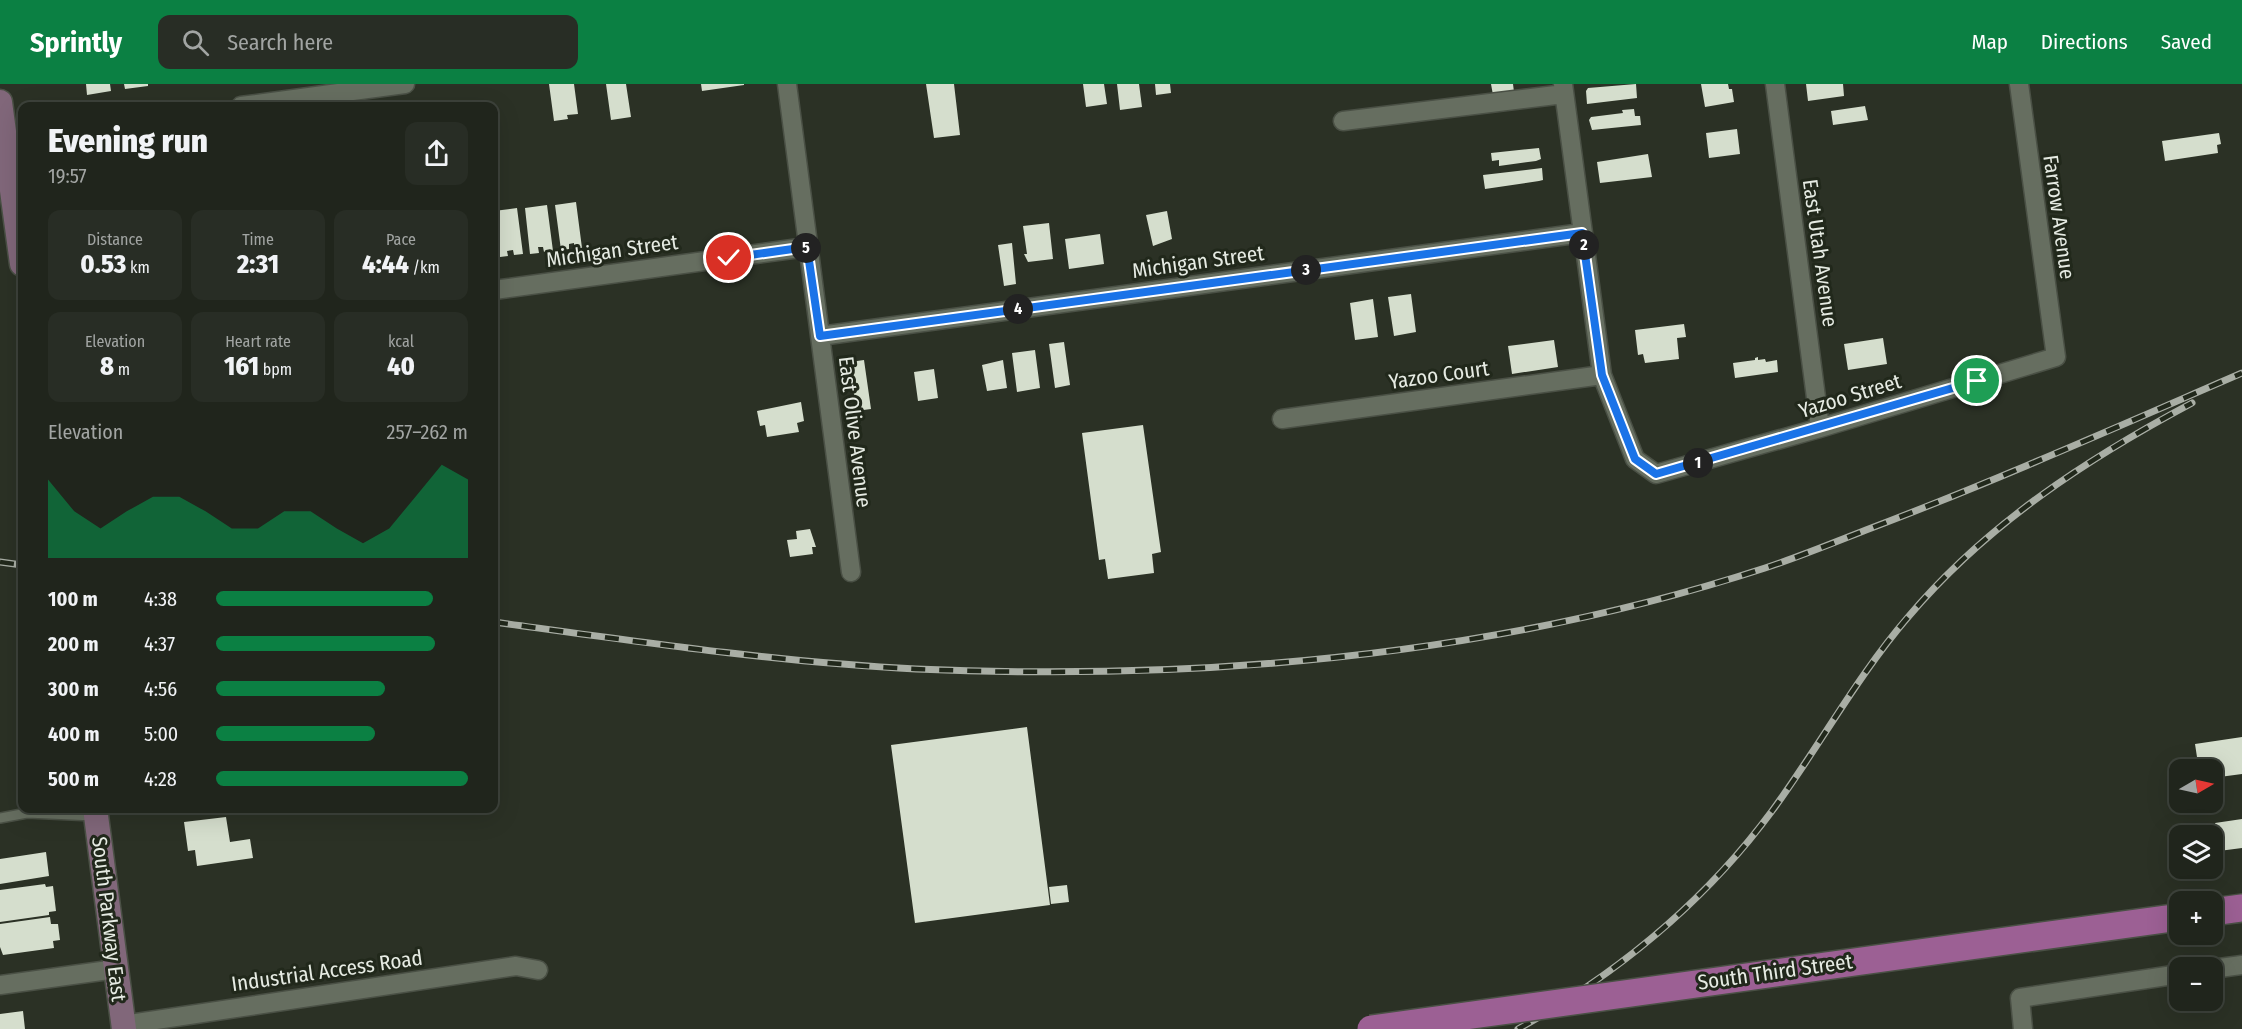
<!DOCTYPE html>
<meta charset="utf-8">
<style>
body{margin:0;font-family:"Fira Sans Condensed",sans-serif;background:#282d25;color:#f1f3f6;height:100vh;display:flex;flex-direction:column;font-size:22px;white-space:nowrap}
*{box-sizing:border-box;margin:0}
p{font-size:20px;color:#a2a5a3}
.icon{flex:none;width:33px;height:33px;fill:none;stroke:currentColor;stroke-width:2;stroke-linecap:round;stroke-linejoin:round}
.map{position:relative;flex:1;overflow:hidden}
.details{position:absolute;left:18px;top:18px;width:480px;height:711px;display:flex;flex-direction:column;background:#20251c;border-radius:12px;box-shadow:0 6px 24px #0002,0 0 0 2px #3d423b}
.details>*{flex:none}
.needle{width:39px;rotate:81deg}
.controls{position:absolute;left:2169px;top:675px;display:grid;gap:12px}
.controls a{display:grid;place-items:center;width:54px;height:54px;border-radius:12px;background:#20251c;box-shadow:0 6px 24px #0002,0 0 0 2px #3d423b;font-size:30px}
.pin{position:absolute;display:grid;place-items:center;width:51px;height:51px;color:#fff;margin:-26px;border:3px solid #fff;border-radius:50%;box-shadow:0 2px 6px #0007}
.km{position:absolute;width:30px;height:30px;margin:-15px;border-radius:50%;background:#222;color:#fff;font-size:16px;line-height:30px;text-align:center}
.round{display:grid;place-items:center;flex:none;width:63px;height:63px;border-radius:12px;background:#282d25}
.overview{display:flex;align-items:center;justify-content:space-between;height:102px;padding:0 30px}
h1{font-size:33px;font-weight:800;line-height:45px}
.figures{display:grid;grid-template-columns:repeat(3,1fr);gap:9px;height:102px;padding:6px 30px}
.figures div{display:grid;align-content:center;border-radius:12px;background:#282d25;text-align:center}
.figures b{font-size:26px;font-weight:800}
.figures small{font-size:16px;font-weight:400}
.figures p{font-size:16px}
.chart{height:168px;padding:12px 30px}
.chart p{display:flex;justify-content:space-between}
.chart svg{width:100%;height:108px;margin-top:6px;fill:#0b8043;opacity:.7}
ul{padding:0 30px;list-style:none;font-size:20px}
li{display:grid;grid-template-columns:96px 72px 1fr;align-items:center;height:45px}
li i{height:15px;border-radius:8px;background:#0b8043}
header{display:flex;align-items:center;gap:36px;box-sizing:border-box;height:84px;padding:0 30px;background:#0b8043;color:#fff}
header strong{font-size:28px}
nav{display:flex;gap:33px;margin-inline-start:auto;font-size:21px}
.search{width:420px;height:54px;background:#282d25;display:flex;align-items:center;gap:15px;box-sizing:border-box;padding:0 21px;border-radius:12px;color:#a2a5a3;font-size:22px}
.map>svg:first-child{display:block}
.building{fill:#d5decd}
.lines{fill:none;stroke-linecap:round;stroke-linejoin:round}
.service-casing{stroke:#4a5045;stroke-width:12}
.minor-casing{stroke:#4a5045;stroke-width:21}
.secondary-casing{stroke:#4a5045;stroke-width:27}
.primary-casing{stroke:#4a5045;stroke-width:30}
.service{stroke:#666e60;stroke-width:9}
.minor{stroke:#666e60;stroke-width:18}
.secondary{stroke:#81677a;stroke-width:24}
.primary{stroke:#9c6094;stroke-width:27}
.rail-casing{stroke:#a9aea5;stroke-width:7}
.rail{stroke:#21281b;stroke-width:4.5;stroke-dasharray:14;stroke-linecap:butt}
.primary-bridge-casing{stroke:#4a5045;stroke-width:30;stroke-linecap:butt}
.primary-bridge{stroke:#9c6094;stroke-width:27}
.route-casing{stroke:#fff;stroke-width:12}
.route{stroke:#1a73e8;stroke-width:8}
.labels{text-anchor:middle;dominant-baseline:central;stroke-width:6;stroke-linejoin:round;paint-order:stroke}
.street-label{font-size:21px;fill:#e6ebe3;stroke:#21281b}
</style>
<header>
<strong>Sprintly</strong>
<div class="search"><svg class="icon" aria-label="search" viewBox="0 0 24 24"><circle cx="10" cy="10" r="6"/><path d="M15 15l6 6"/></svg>Search here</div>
<nav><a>Map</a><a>Directions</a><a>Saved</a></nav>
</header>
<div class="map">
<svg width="2242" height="945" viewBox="0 0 2242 945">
<rect width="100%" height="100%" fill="#2b3125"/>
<path class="building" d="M86,0h24l1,7 -24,4z
M124,0h24v2l-23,3z
M549,0h25l4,30 -11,1 1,4 -14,2z
M606,0h20l5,33 -20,3z
M701,0h43v1l-42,6z
M926,0h28l6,51 -26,3z
M1083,0h21l3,20 -21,3z
M1117,0h22l3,23 -22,3z
M1155,0h15l1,9 -15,2z
M1491,0h22l1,8 -21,3z
M1636,0l1,14 -50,6 -1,-13 2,-3z
M1701,0h27l1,5h3l2,13 -29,5z
M1806,0h37l1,12 -36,5z
M1865,22l3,14 -35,5 -2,-14z
M1634,25l1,7h5l1,9 -49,5 -3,-10 2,-3 32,-4 -1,-3z
M1737,45l3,25 -31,4 -3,-25z
M2219,49l2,11 -4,1 1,8 -53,8 -3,-20z
M1539,64l2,11 -5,2 -37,5v-6l-7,1 -1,-8z
M1648,70l4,23 -52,6 -3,-21z
M1542,84l1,12 -4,1 -54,8 -2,-14z
M576,118l6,46 -8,1v-6l-5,1v5l-8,1 -6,-45z
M547,121l6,46 -9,1 -1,-5h-5l1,6 -9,1 -5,-46z
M517,124l6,46 -9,1 -1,-5 -6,1 1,5 -8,1 -6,-46z
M1167,127l5,28 -19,7 -7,-31z
M1049,139l4,36 -25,3 -4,-8h3l-4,-28z
M1100,150l4,30 -35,5 -4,-30z
M1012,159l4,41 -12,2 -6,-41z
M1411,210l5,38 -22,4 -6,-39z
M1373,215l5,38 -23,3 -5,-37z
M1684,240l2,13 -9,1 2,21 -34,4 -2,-9 -5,1 -3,-25z
M1883,254l4,26 -39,6 -4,-26z
M1554,256l4,27 -46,7 -4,-28z
M1064,258l6,43 -15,3 -6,-44z
M1035,266l5,38 -23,4 -5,-39z
M1758,273v3l7,-1 1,3 11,-2 1,12 -43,6 -2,-15 22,-3v-2z
M864,276l7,49 -15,2 -6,-49z
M1003,276l4,28 -20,3 -5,-26z
M934,285l4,29 -20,3 -4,-29z
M801,318l3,19 -7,2 2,9 -32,5 -2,-12 -5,1 -3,-15z
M1143,341l18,127 -9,2 2,19 -46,6 -3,-20 -6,1 -17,-127z
M810,445l6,18h-4l1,7 -23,3 -3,-17 10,-1 -1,-8z
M1027,643l23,178 -135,18 -24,-178z
M2242,653v37l-30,4v-8h-13l-4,-26z
M226,733l4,25 20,-3 3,19 -56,8 -2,-16 -7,1 -4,-29z
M2242,735v29l-23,3 -4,-28z
M46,768l3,24 -49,8v-25z
M45,800l1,3 7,-1 3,25 -7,1v3l-49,7v-32z
M1067,801l2,17 -18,2 -2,-17z
M50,833l1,7h7l2,16 -7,1 1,7 -51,7 -3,-8v-23z
M23,927l2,18h-25v-15z"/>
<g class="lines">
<g class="service-casing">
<path id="service" d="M0,734l27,-5 67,3"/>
</g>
<g class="minor-casing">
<path id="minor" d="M787,0l64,488
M1563,0l39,291 33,84 21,15 164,-46 236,-71 -37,-273
M1775,0l45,344
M241,22l164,-22
M1343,37l221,-27
M494,206l313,-43
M820,252l762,-103
M1282,335l320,-44
M2212,885l30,-4
M0,901l116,-16
M123,941l393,-59 22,4
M2023,945l-3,-31 160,-24"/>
</g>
<g class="secondary-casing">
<path id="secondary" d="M0,18l22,162
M95,724l29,221"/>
</g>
<g class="primary-casing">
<path id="primary" d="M2212,828l30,-4"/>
</g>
<use href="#service" class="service"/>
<use href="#minor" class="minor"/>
<use href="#secondary" class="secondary"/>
<use href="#primary" class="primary"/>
<g class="rail-casing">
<path id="rail" d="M0,478l22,3
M494,538c139,19 281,40 422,47 285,12 576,-12 849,-101 34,-11 68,-25 101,-38 127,-48 251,-103 376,-157
M1518,945c99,-55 186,-126 254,-218 47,-64 85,-135 137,-195 78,-92 178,-157 283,-213"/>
</g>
<use href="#rail" class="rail"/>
<g class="primary-bridge-casing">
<path id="primary-bridge" d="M1371,945l809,-112"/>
</g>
<use href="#primary-bridge" class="primary-bridge"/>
</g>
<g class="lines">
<g class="route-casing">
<path id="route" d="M729,174l78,-11 13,89 762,-103 20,142 33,84 21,15 321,-93"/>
</g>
<use href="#route" class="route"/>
</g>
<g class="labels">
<g class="street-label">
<text transform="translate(2059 133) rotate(82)">Farrow Avenue</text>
<text transform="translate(612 167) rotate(-8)">Michigan Street</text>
<text transform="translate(1820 169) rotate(82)">East Utah Avenue</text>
<text transform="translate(1198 178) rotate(-8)">Michigan Street</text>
<text transform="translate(1439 291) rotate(-8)">Yazoo Court</text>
<text transform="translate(1850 312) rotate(-17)">Yazoo Street</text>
<text transform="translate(855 348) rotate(83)">East Olive Avenue</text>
<text transform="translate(109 835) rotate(83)">South Parkway East</text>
<text transform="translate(327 887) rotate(-8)">Industrial Access Road</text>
<text transform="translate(1775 888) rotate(-8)">South Third Street</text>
</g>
</g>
</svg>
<div class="controls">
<a><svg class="needle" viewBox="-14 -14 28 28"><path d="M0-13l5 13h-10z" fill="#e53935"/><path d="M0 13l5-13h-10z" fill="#a2a5a3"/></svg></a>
<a><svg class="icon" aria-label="layers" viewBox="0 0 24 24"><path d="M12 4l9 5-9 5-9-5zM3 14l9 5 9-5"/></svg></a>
<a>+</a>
<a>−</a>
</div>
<div class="pin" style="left:1977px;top:297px;background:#1e9e55"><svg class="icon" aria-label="arrive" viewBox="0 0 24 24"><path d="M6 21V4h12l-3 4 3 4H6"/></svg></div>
<div class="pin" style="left:729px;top:174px;background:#d93025"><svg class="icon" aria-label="check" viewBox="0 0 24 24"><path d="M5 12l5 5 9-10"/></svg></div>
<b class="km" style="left:1698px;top:379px">1</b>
<b class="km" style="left:1584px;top:161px">2</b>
<b class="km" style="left:1306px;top:186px">3</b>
<b class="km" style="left:1018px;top:225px">4</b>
<b class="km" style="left:806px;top:164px">5</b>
<section class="details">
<div class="overview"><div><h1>Evening run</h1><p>19:57</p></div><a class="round"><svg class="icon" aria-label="share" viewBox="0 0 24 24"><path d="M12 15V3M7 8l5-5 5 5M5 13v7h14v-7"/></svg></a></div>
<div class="figures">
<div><p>Distance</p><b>0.53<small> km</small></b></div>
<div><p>Time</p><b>2:31</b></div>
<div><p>Pace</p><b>4:44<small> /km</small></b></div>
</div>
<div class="figures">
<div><p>Elevation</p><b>8<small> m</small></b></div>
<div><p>Heart rate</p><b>161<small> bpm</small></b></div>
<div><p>kcal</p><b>40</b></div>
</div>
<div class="chart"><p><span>Elevation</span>257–262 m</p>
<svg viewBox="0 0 160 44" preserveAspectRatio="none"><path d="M0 44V12L10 25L20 32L30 25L40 19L50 19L60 25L70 32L80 32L90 25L100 25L110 32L120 38L130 32L140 19L150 6L160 12V44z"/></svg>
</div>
<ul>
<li><b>100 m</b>4:38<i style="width:86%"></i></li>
<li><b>200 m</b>4:37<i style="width:87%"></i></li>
<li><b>300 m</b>4:56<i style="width:67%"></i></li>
<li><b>400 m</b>5:00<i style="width:63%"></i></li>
<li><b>500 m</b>4:28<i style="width:100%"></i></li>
</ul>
</section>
</div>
